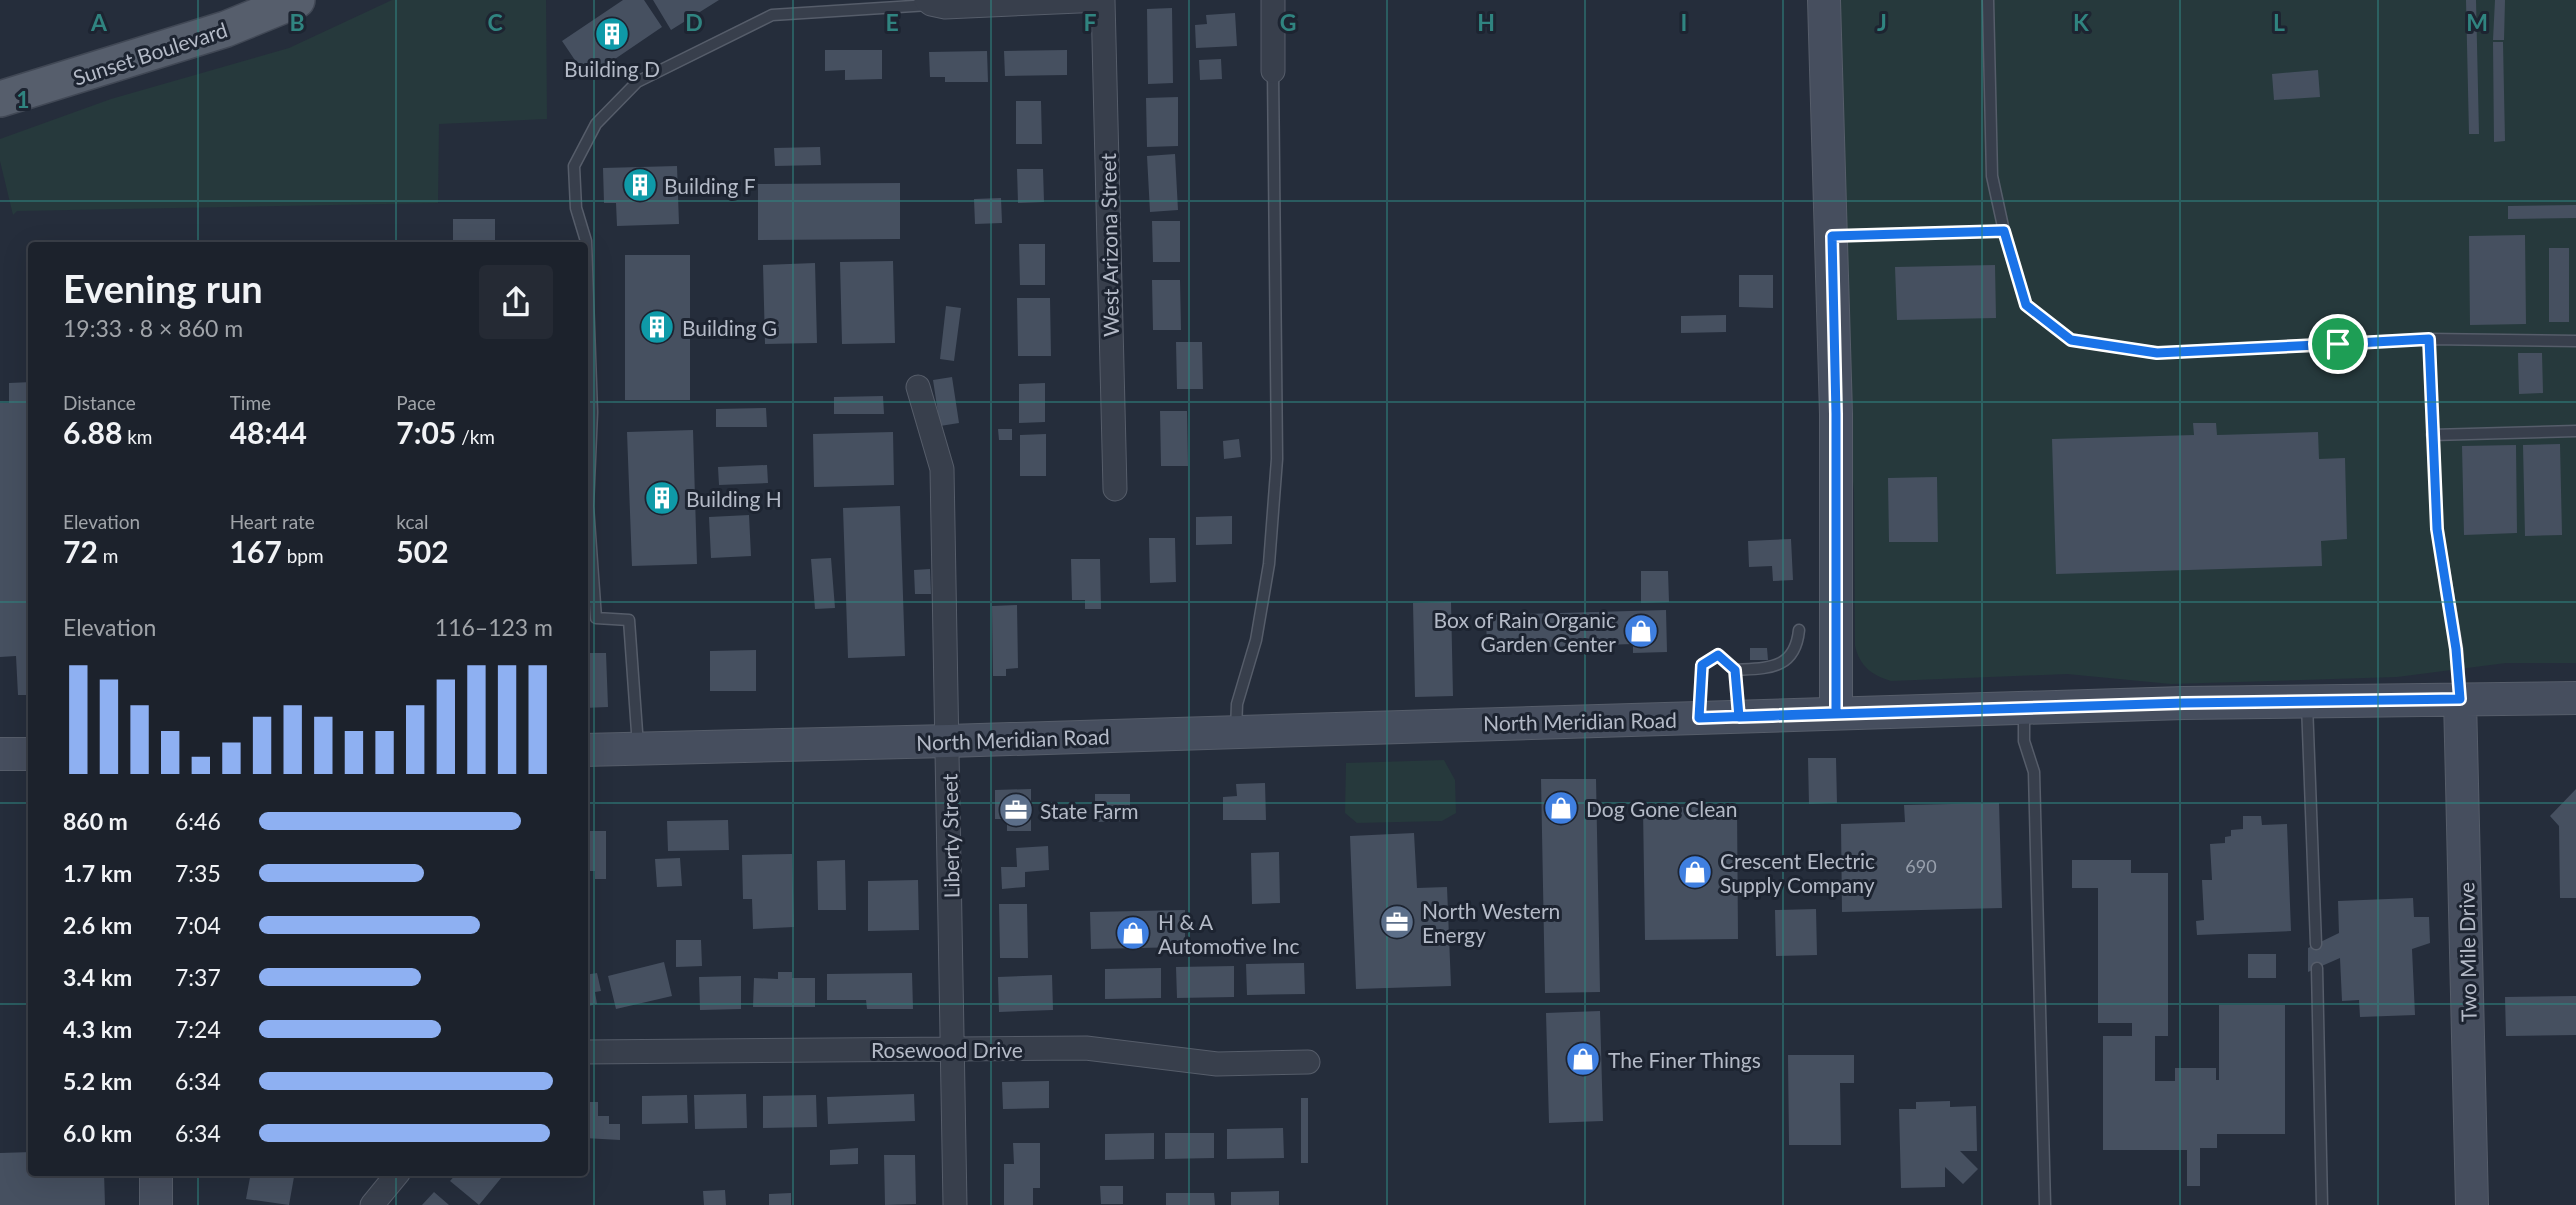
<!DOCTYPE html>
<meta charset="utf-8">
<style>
body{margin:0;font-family:Lato,sans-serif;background:#252a34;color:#f1f3f6;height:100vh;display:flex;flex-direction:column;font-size:26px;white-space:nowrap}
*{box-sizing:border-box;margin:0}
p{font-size:23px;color:#a0a4a9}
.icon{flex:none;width:38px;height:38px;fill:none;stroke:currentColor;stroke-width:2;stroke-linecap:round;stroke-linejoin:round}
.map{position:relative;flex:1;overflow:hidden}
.panel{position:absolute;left:28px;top:242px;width:560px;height:934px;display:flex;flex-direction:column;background:#1c222c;border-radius:7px;box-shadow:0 7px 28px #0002,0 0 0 2px #3a3f48}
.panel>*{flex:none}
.pin{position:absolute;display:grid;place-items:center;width:60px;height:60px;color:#fff;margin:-30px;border:4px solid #fff;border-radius:50%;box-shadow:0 2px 7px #0007}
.round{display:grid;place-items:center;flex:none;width:74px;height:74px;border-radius:7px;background:#252a34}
.head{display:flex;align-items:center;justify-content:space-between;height:119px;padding:0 35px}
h1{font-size:38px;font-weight:700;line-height:52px}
.metrics{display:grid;grid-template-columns:repeat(3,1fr);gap:10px;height:119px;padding:7px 35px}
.metrics div{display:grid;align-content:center}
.metrics b{font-size:30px;font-weight:700}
.metrics small{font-size:19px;font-weight:400}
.metrics p{font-size:19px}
.chart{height:196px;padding:14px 35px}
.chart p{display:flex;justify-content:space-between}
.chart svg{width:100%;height:126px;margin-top:7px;stroke:#8eb0f2;stroke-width:6}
ul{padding:0 35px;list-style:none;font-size:23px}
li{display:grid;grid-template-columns:112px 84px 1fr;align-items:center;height:52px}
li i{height:18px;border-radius:9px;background:#8eb0f2}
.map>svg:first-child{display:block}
.green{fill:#26393c}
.building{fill:#465060}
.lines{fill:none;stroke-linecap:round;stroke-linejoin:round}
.lane-casing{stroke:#565d6a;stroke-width:13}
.street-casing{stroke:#565d6a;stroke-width:25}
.secondary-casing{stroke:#565d6a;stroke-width:34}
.primary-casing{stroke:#414855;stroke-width:38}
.lane{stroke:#383f4c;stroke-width:10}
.street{stroke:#383f4c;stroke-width:23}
.secondary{stroke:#464e5e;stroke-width:32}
.primary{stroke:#565e6c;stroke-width:35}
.route-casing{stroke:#fff;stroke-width:14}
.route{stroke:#1a73e8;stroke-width:9}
.grid{fill:none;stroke:#308480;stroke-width:2;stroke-opacity:0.55}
.labels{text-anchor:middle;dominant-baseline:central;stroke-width:6;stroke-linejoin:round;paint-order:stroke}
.number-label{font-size:18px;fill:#98a0ad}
.street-label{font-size:21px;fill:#b4bac7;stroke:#1d2431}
.poi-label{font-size:21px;fill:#b4bac7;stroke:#1d2431;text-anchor:start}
.grid-label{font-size:23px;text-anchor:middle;font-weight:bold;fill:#308480;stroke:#1d2431;stroke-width:6;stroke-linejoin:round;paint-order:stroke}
</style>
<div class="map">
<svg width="2576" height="1205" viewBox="0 0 2576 1205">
<rect width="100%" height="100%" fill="#252d3b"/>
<path class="green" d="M392,0h154l1,119 -108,5 -1,79 -421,8 -4,4 -13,-54v-22l111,-40 178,-51z
M1833,0h743v663h-70l-109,14 -226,7 -104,-10 -176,7c-20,-6 -31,-15 -36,-35l-1,-155 -11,-95z
M1444,760l11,20 1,33 -14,8 -85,2 -12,-10 1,-50z"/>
<path class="building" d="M623,0h21l18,27 -75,51 -25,-37z
M653,0h66l-48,30z
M2466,0h10l3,134h-10z
M2495,0h10l-1,40h-11z
M1172,8l1,75 -25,1 -1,-75z
M1235,13l2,33 -41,2 -1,-23 12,-1 -1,-9z
M2493,42h10l2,99 -11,1z
M825,50h57v29l-37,1v-10l-20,1z
M1067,50v25l-62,1 -1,-25z
M987,51l1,31h-43v-5h-15l-1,-25z
M1221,59l1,20 -22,1 -1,-20z
M2318,70l2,27 -46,3 -2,-26z
M1178,97v49l-31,1 -1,-49z
M1016,101h25l1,43h-26z
M820,147l1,18 -46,1 -1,-18z
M1175,154l3,56 -28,2 -3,-56z
M677,166l2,58 -62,2 -1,-23h-12l-1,-35z
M1017,169h26l1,33 -26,1z
M900,183v56l-142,1v-56z
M1001,198l1,25 -27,1 -1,-25z
M2576,205v13l-68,1v-13z
M453,219h42v26h-42z
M1152,221h28v41h-27z
M2525,235l1,89 -56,1 -1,-89z
M1019,244h26v41h-25z
M2549,248h20v74h-20z
M625,255h65v145h-65z
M893,261l2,82 -53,1 -2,-82z
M815,263l2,80 -52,1 -2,-79z
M1995,265l1,53 -99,2 -2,-53z
M1739,275h34v33l-34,-1z
M1152,280h28l1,50h-28z
M1017,298h33l1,58h-33z
M946,306l15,2 -7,53 -14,-2z
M1726,315v17l-45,1v-17z
M1176,342h26l1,47h-26z
M2518,353h24l1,40 -24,1z
M952,377l7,46 -19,3 -7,-46z
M32,382v313h-14l-2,-39 -16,1v-254h9v-20z
M1045,383v39l-26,1v-39z
M883,396l1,18h-50v-17z
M766,408l1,19h-51v-18z
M1160,411h27l1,55h-27z
M2193,423h23l1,12 101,-3 1,27 26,-1 2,81 -26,2 1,25 -266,8 -4,-135 142,-4z
M998,429h14v11h-13z
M693,430l4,134 -65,2 -5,-134z
M893,432l1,53 -80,2 -1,-53z
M1046,434v42h-26v-41z
M1239,439l2,18 -17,2 -1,-18z
M2560,444l2,91 -37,1 -2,-91z
M2516,445l1,88 -53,2 -2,-89z
M767,465l1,18 -49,2 -1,-18z
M1937,477l1,65h-49l-1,-64z
M900,506l5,150 -57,2 -5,-150z
M749,515l2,41 -40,2 -2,-41z
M1232,516v28l-36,1v-28z
M1149,538h26l1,44 -26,1z
M1791,539l2,41 -20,1 -1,-15 -23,1 -1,-26z
M831,558l4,50 -20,1 -4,-50z
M1071,559h29l1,50h-16v-9h-13z
M930,569l1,25h-16l-1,-24z
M1641,571h27l1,31 -28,1z
M1451,602l2,94 -38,1 -2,-94z
M1017,605l1,63 -12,1v7h-13l-1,-70z
M1666,610l1,42 -34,1v-9l-146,5 -1,-34z
M1750,648h17l1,12h-18z
M756,650v41h-46v-40z
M584,653h22l2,54 -24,1z
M1808,758h28l1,45 -28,1z
M1541,779h55l4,213 -55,1z
M1265,783l1,37h-43v-23l14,-1 -1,-12z
M1031,789v42h-24v-12h-12v-29z
M2576,789v109h-16l-1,-72 -9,-10z
M1095,794h35v27l-35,1z
M1999,803l3,105 -160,4 -1,-88 64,-2 -1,-17z
M1737,806l1,133 -93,1 -2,-132z
M2243,816h18l1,9 25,-1 4,107 -94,4 -1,-14 8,-1 -2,-40h10l-2,-36 15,-1v-6l6,-1v-6l12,-1z
M728,820l1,30 -61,1 -1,-30z
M584,831h22v48h-11v-8h-11z
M1414,833l3,55 30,-1 4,99 -95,3 -6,-153z
M1048,846l1,24 -24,2v15l-23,2 -1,-22h16l-1,-19z
M1279,852l1,51 -28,1 -1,-51z
M792,854l2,73 -41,2 -1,-30h-9l-1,-44z
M680,858l2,28 -25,1 -2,-28z
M845,860l1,50h-28l-1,-49z
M2072,860h59v13h37v163h-13v45h20v-13h41v12h3v-75h66v129h-68v14h-17v38h-13v-36h-84v-114h29v-13h-34v-135h-26z
M918,880l1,50 -51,1v-50z
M2413,898l1,19h15l1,26 -18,6 3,66 -55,2 -1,-17 -17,1 -2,-43 -32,14v-24l31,-15 -1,-32z
M999,904h28l1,54h-28z
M1816,909l1,46 -41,1 -1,-46z
M1185,910v37l-94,2 -1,-37z
M676,940h25l1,26 -26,1z
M2248,954h28v24h-28z
M664,962l8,34 -56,13 -8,-33z
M1304,963l1,31 -58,1 -1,-31z
M1234,966v31l-57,1 -1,-31z
M1161,968v30l-56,1v-30z
M778,972h14v6h23v29h-62l1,-29 24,1z
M597,973l4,18 -6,1 2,12 -13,3v-32z
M912,973l1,36h-46l-1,-9h-39v-26z
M1052,975l1,35 -54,2 -1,-35z
M741,976v33l-41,1 -1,-33z
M2576,996v39l-70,1 -1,-39z
M1600,1011l3,110 -54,2 -3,-110z
M1788,1055h66v28h-14l1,62h-52z
M1049,1081v27l-46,1 -1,-27z
M746,1094l1,34 -52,1 -1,-34z
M914,1094l1,27 -87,3 -1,-27z
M687,1095l1,28 -46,1v-28z
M816,1095l1,32 -54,1v-32z
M1301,1098h7v65h-7z
M1950,1101v6l26,-1 1,45h-17l18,18 -15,15 -18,-17v20l-44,1 -2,-79h17v-7z
M584,1102h14v14h11v8h11v16l-36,-2z
M1283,1128l1,30 -57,1v-30z
M1154,1133v26l-49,1v-26z
M1165,1133h49v25l-49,1z
M1013,1143h27v45h-7v17h-29v-41h10z
M858,1148v16l-28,1v-15z
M32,1152v20h72l1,33h-105v-52z
M884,1155h31l1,49 -31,1z
M251,1172l43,5 -5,28 -43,-6z
M458,1172h48l-27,33 -29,-24z
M1100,1186h23v18h-22z
M725,1190l1,15h-22l-1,-14z
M1279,1191v14h-48v-13z
M434,1192l15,13h-27z
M791,1193v12h-22v-11z
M1166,1193h48l1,12h-49z"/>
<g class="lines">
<g class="lane-casing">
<path id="lane" d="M1988,0l4,176 12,55 22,74 45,35 86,13 272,-14 147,2
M1832,236l172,-5
M2429,339l8,190 20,120 3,47
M2432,435l144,-4
M1735,670l4,42
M2307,704l9,240
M2024,712v29l10,31 11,433
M1699,716l3,-51 16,-10 17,15c33,-2 60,0 64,-40
M1236,730l1,-26 19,-64 13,-76 8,-105 -4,-388
M638,746l-9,-126 -33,-2 -8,-112 4,-94 -6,-171 -10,-33 -2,-42 22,-42 41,-42 135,-67 157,-10
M2317,968l5,237"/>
</g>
<g class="street-casing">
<path id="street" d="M926,0l5,4 14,3 157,-7
M1103,0l12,489
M1273,0v71
M918,387l24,82 13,736
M584,1052l502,-4 131,16 91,-2
M372,1205l27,-33"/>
</g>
<g class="secondary-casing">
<path id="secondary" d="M1824,0l12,414v299
M2460,699l12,506
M584,750l364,-9 1236,-38 392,-5
M0,754h32
M156,1172v33"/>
</g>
<g class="primary-casing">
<path id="primary" d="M0,99l226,-70 71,-29"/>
</g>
<use href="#lane" class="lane"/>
<use href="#street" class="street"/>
<use href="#secondary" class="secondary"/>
<use href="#primary" class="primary"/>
</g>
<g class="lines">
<g class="route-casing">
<path id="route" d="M2338,344l-181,9 -86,-13 -45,-35 -22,-74 -172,5 4,178v299l-137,5 3,-53 16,-10 17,15 4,47 445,-14 276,-4 -4,-50 -19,-120 -8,-190 -91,5"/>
</g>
<use href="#route" class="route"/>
</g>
<path class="grid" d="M198,0v245M396,0v245M594,0v1205M793,0v1205M991,0v1205M1189,0v1205M1387,0v1205M1585,0v1205M1783,0v1205M1982,0v1205M2180,0v1205M2378,0v1205M0,201h2576M0,402h32M584,402h1992M0,602h32M584,602h1992M0,803h32M584,803h1992M0,1004h32M584,1004h1992M198,1172v33M396,1172v33"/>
<defs>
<g id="building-disc" transform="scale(1.75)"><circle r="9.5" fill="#0f9aa8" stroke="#1d2431"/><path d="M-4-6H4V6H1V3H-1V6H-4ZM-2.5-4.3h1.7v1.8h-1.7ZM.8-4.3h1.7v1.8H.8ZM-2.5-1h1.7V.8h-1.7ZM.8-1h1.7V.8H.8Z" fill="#fff"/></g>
<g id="shop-disc" transform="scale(1.75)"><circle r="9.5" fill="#3f7fe0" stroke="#1d2431"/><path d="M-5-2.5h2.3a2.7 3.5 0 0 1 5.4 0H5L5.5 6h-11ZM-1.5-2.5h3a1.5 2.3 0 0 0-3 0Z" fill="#fff"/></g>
<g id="office-disc" transform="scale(1.75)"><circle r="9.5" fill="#5c6f8a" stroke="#1d2431"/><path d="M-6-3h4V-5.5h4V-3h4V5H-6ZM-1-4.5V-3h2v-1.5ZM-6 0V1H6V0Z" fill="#fff"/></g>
</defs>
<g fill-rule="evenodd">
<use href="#building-disc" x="612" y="34"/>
<use href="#building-disc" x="640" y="185"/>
<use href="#building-disc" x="657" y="327"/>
<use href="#building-disc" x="662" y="498"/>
<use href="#shop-disc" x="1641" y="631"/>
<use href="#shop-disc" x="1561" y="808"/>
<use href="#office-disc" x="1016" y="810"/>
<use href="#shop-disc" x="1695" y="872"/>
<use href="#office-disc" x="1397" y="922"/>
<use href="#shop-disc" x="1133" y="933"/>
<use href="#shop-disc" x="1583" y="1059"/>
</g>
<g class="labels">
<g class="number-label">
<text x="1921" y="866">690</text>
</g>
<g class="street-label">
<text transform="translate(150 53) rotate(-18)">Sunset Boulevard</text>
<text transform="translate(1109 245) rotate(-91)">West Arizona Street</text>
<text transform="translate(1580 721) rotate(-1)">North Meridian Road</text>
<text transform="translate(1013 739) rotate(-2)">North Meridian Road</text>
<text transform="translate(950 836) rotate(-91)">Liberty Street</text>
<text transform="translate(2467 952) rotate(-91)">Two Mile Drive</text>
<text x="947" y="1049">Rosewood Drive</text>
</g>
<g class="poi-label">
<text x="612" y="68" text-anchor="middle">Building D</text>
<text x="664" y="185">Building F</text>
<text x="682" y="327">Building G</text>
<text x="686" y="498">Building H</text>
<text x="1616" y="619" text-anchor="end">Box of Rain Organic<tspan x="1616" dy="24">Garden Center</tspan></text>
<text x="1586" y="808">Dog Gone Clean</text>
<text x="1040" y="810">State Farm</text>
<text x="1720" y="860">Crescent Electric<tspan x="1720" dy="24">Supply Company</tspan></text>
<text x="1422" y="910">North Western<tspan x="1422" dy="24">Energy</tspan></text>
<text x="1158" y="921">H &amp; A<tspan x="1158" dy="24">Automotive Inc</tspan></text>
<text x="1608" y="1059">The Finer Things</text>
</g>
</g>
<g class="grid-label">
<text x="99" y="31">A</text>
<text x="297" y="31">B</text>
<text x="495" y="31">C</text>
<text x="694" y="31">D</text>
<text x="892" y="31">E</text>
<text x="1090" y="31">F</text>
<text x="1288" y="31">G</text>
<text x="1486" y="31">H</text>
<text x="1684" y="31">I</text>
<text x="1882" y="31">J</text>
<text x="2081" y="31">K</text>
<text x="2279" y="31">L</text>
<text x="2477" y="31">M</text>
<text x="23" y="108">1</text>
</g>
</svg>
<div class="pin" style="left:2338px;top:344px;background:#1e9e55"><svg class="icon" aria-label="arrive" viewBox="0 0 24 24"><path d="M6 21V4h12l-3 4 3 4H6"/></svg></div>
<section class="panel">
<div class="head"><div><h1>Evening run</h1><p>19:33 · 8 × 860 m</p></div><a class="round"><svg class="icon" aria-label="share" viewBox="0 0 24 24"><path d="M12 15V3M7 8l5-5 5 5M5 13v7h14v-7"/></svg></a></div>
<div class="metrics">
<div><p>Distance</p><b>6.88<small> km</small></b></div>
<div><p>Time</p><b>48:44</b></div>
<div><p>Pace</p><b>7:05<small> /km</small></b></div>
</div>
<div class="metrics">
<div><p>Elevation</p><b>72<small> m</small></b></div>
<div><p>Heart rate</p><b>167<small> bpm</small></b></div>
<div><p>kcal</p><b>502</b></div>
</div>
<div class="chart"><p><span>Elevation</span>116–123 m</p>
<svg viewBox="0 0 160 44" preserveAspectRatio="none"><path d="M5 44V6M15 44V11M25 44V20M35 44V29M45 44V38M55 44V33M65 44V24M75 44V20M85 44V24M95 44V29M105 44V29M115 44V20M125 44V11M135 44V6M145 44V6M155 44V6"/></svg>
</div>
<ul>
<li><b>860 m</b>6:46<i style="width:89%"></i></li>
<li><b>1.7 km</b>7:35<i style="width:56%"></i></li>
<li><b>2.6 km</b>7:04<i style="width:75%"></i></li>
<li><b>3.4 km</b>7:37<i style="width:55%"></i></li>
<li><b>4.3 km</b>7:24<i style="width:62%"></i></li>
<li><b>5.2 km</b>6:34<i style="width:100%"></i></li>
<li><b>6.0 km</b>6:34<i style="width:99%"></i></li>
</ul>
</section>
</div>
